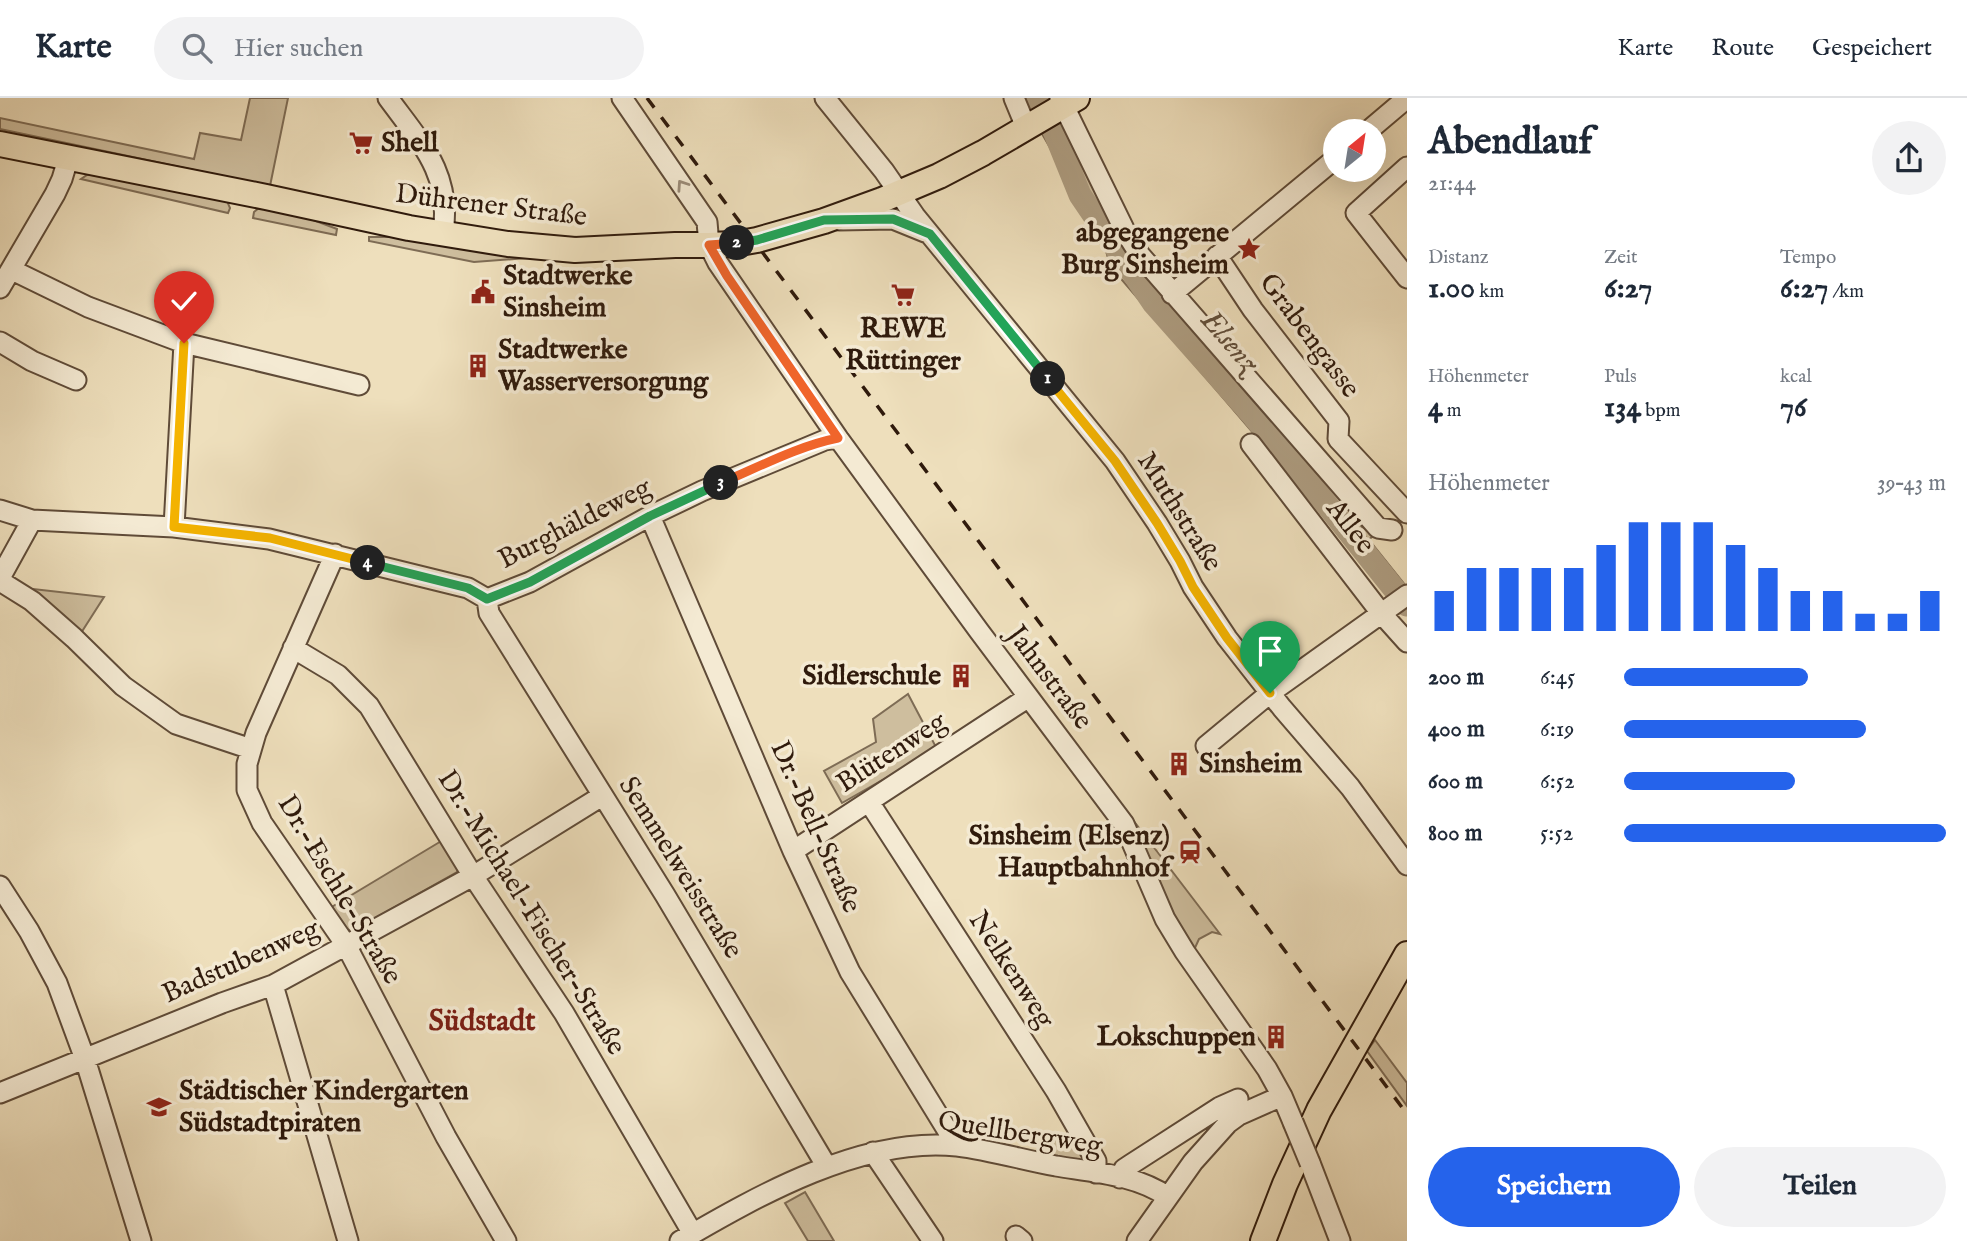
<!DOCTYPE html>
<html lang="de">
<meta charset="utf-8">
<style>
body{margin:0;font-family:"IM FELL English",serif;background:#f2f2f3;color:#1f2937;height:100vh;display:flex;flex-direction:column;font-size:26px;white-space:nowrap}
*{box-sizing:border-box;margin:0}
p{font-size:23px;color:#747a83}
.icon{flex:none;width:38px;height:38px;fill:none;stroke:currentColor;stroke-width:2;stroke-linecap:round;stroke-linejoin:round}
.map{position:relative;flex:1;overflow:hidden}
.side{display:flex;flex-direction:column;background:#fff;width:560px}
.side>*{flex:none}
.needle{width:46px;rotate:30deg}
.controls{position:absolute;left:1323px;top:21px;display:grid;gap:14px}
.controls a{display:grid;place-items:center;width:63px;height:63px;border-radius:50%;background:#fff;box-shadow:0 7px 28px #0002;font-size:35px}
.pin{position:absolute;display:grid;place-items:center;width:60px;height:60px;color:#fff;margin:-72px -30px;border-radius:50% 50% 50% 0;rotate:-45deg;box-shadow:0 0 7px #0007}
.pin .icon{rotate:45deg}
.km{position:absolute;width:35px;height:35px;margin:-18px;border-radius:50%;background:#222;color:#fff;font-size:19px;line-height:35px;text-align:center}
.round{display:grid;place-items:center;flex:none;width:74px;height:74px;border-radius:37px;background:#f2f2f3}
.head{display:flex;align-items:center;justify-content:space-between;height:119px;padding:0 21px}
h1{font-size:38px;font-weight:800;line-height:52px}
.metrics{display:grid;grid-template-columns:repeat(3,1fr);gap:10px;height:119px;padding:7px 21px}
.metrics div{display:grid;align-content:center}
.metrics b{font-size:30px;font-weight:800}
.metrics small{font-size:19px;font-weight:400}
.metrics p{font-size:19px}
.chart{height:196px;padding:14px 21px}
.chart p{display:flex;justify-content:space-between}
.chart svg{width:100%;height:126px;margin-top:7px;stroke:#2563eb;stroke-width:6}
.action{display:flex;gap:14px;margin-top:auto;padding:14px 21px}
.action a{flex:1;height:80px;border-radius:42px;background:#2563eb;color:#fff;font-size:28px;font-weight:800;line-height:80px;text-align:center}
.action a+a{background:#f2f2f3;color:#1f2937}
ul{padding:0 21px;list-style:none;font-size:23px}
li{display:grid;grid-template-columns:112px 84px 1fr;align-items:center;height:52px}
li i{height:18px;border-radius:9px;background:#2563eb}
header{display:flex;align-items:center;gap:42px;box-sizing:border-box;height:98px;padding:0 35px;background:#fff;border-bottom:2px solid #e0e1e3}
header strong{font-size:33px}
nav{display:flex;gap:38px;margin-inline-start:auto;font-size:24px}
.search{width:490px;height:63px;background:#f2f2f3;display:flex;align-items:center;gap:18px;box-sizing:border-box;padding:0 24px;border-radius:38px;color:#747a83;font-size:26px}
main{display:flex;flex:1;min-height:0}
.map>svg:first-child{display:block}
.green{fill:#cebe9e;stroke:#7e6c55;stroke-width:2}
.lines{fill:none;stroke-linecap:round;stroke-linejoin:round}
.river{stroke:#ad9c80;stroke-width:23}
.minor-casing{stroke:#5f4b38;stroke-width:23}
.major-casing{stroke:#2f1a0c;stroke-width:28}
.minor{stroke:#f4ead3;stroke-width:19}
.major{stroke:#eedfbc;stroke-width:24}
.rail{stroke:#2f1a0c;stroke-width:3.5;stroke-dasharray:12 12;stroke-linecap:butt}
.minor-bridge-casing{stroke:#5f4b38;stroke-width:23;stroke-linecap:butt}
.minor-bridge{stroke:#f4ead3;stroke-width:19}
.oneway{stroke:#9b8c79}
.split-1-casing{stroke:#fff;stroke-width:14}
.split-2-casing{stroke:#fff;stroke-width:14}
.split-3-casing{stroke:#fff;stroke-width:14}
.split-4-casing{stroke:#fff;stroke-width:14}
.split-5-casing{stroke:#fff;stroke-width:14}
.split-1{stroke:#f5b400;stroke-width:9}
.split-2{stroke:#22a559;stroke-width:9}
.split-3{stroke:#f0652b;stroke-width:9}
.split-4{stroke:#22a559;stroke-width:9}
.split-5{stroke:#f5b400;stroke-width:9}
.labels{text-anchor:middle;dominant-baseline:central;stroke-width:7;stroke-linejoin:round;paint-order:stroke}
.poi-label{font-size:28px;font-weight:bold;fill:#2f1a0c;stroke:#f4ead3;text-anchor:start}
.street-label{font-size:28px;fill:#2f1a0c;stroke:#f4ead3}
.water-label{font-size:30px;font-style:italic;fill:#614e3a;stroke:#f4ead3}
.neighbourhood-label{font-size:30px;font-weight:bold;fill:#7a1f14;stroke:#f4ead3}
</style>
<header>
<strong>Karte</strong>
<div class="search"><svg class="icon" aria-label="search" viewBox="0 0 24 24"><circle cx="10" cy="10" r="6"/><path d="M15 15l6 6"/></svg>Hier suchen</div>
<nav><a>Karte</a><a>Route</a><a>Gespeichert</a></nav>
</header>
<main>
<div class="map">
<svg width="1407" height="1143" viewBox="0 0 1407 1143">
<rect width="100%" height="100%" fill="#eedfbc"/>
<filter id="stains"><feTurbulence type="fractalNoise" baseFrequency=".00286" numOctaves="4"/><feColorMatrix values="0 0 0 0 .2 0 0 0 0 .09 0 0 0 0 .02 0 0 0 .5 -.17"/></filter>
<radialGradient id="worn" r=".72"><stop offset=".6" stop-color="#630" stop-opacity="0"/><stop offset="1" stop-color="#630" stop-opacity=".3"/></radialGradient>
<path class="green" d="M250,0h38l-18,88 -270,-57v-11l194,41 6,-26 41,7z
M1064,20l53,110 221,268 24,31 12,7 -5,6 37,46 -15,11 -40,-50 -241,-281 -7,-27 -62,-107z
M96,74l131,29 3,7 -2,5 -147,-34 6,-4z
M259,110l41,7 37,14 -1,6 -83,-17 1,-6z
M369,139h32l128,20 -1,1 -54,4 -105,-21z
M24,490l80,9 -23,36z
M908,596l29,55 -95,54 -18,-32 52,-29 -3,-23z
M1117,701l103,135 -8,-2 -13,7 -5,11 -23,-40z
M443,742l17,25 -3,7 -105,59 -8,-3 -14,-20z
M1375,942l32,43v23l-40,-55z
M1072,1033l23,36 -63,-14z
M805,1094l29,49h-26l-23,-38z"/>
<g class="lines">
<path class="river" d="M1035,0l19,33 26,64 74,109 100,113 53,63 100,125"/>
<g class="minor-casing">
<path id="minor" d="M388,0c33,45 64,76 55,135
M622,0l85,124 2,23 9,18 120,175 141,193 145,193 41,95 20,33 82,117 15,27 11,26
M825,0l59,73 31,45 200,245 42,62 23,38 13,26 34,51 55,70 68,79 57,78
M1014,0l12,29
M1060,0l66,135 14,22 238,273 14,2
M1368,33l39,-33
M1407,69l-51,46 51,65
M839,122l54,-1 32,13
M1217,158l36,54 86,111 -1,18 69,74
M12,172l76,37 96,36 175,42
M0,190l55,-94 7,-15 6,-20
M1172,196l163,-135
M0,244l32,19 44,19
M1251,346l130,169 26,29
M0,412l32,10 142,7 95,12 199,49 19,11 43,-17 120,-66 52,-25 99,-41 24,-10 13,-2
M650,418l143,335 57,121 107,174
M174,429l10,-184
M335,456l-79,179 -9,31v26l15,33 84,122 100,192 60,104
M0,480l32,-58
M0,483l32,20 42,37 49,48 53,38 75,25
M487,501l2,14 176,282 162,272
M293,550l45,27 31,31 104,170 91,137 129,221
M1206,648l64,-53 137,-98
M869,704l187,289 40,70v12
M793,753l228,-149
M0,788l29,45 28,52 28,76 56,182
M273,887l75,256
M0,995l222,-90 51,-18 200,-109 129,-80
M873,1054l60,89
M1310,1065l30,78
M1120,1080l4,-9 6,-4 90,-58 18,-8
M1016,1138l6,5
M680,1143c79,-46 183,-105 277,-95 32,4 67,14 99,20 37,6 81,9 112,31
M1137,1143l56,-79 35,-39 11,-8 43,-19"/>
</g>
<g class="major-casing">
<path id="major" d="M0,46l266,53 143,31 99,16 67,6 100,-5h34l25,-1 23,-4 67,-19 58,-21 57,-24 44,-23 94,-55
M1263,1143l22,-57 34,-74 88,-156"/>
</g>
<use href="#minor" class="minor"/>
<use href="#major" class="major"/>
<path class="rail" d="M647,0l760,1016"/>
<g class="minor-bridge-casing">
<path id="minor-bridge" d="M1293,1024l17,41"/>
</g>
<use href="#minor-bridge" class="minor-bridge"/>
</g>
<defs><path id="oneway-chevron" d="M-2-3.5L2.5 0L-2 3.5" fill="none" stroke-width="1.6" stroke-linecap="round" stroke-linejoin="round" transform="scale(1.75)"/></defs>
<use class="oneway" href="#oneway-chevron" transform="translate(682 87) rotate(-124)"/>
<g class="lines">
<g class="split-1-casing">
<path id="split-1" d="M1048,281l67,82 42,62 23,38 13,26 34,51 43,55"/>
</g>
<g class="split-2-casing">
<path id="split-2" d="M737,145l20,-3 67,-20 69,-1 37,15 118,145"/>
</g>
<g class="split-3-casing">
<path id="split-3" d="M721,385c38,-16 77,-37 117,-45l-111,-162 -18,-31 28,-2"/>
</g>
<g class="split-4-casing">
<path id="split-4" d="M368,465l100,25 19,11 43,-17 120,-66 71,-33"/>
</g>
<g class="split-5-casing">
<path id="split-5" d="M184,245l-10,184 96,11 98,25"/>
</g>
<use href="#split-1" class="split-1"/>
<use href="#split-2" class="split-2"/>
<use href="#split-3" class="split-3"/>
<use href="#split-4" class="split-4"/>
<use href="#split-5" class="split-5"/>
</g>
<defs>
<g id="supermarket-bare" transform="scale(1.89)"><path d="M-6-5.5h2.5l.6 2H6L4.5 2H-2.5L-4.4-4H-6ZM-1.5 3.2a1.3 1.3 0 1 0 .1 0ZM3 3.2a1.3 1.3 0 1 0 .1 0Z" fill="#8f2418" stroke="#f4ead3" stroke-width="2.5" paint-order="stroke"/></g>
<g id="sight-bare" transform="scale(1.89)"><path d="M0-6L1.8-2.2L6-1.7L2.9 1.2L3.7 5.4L0 3.3L-3.7 5.4L-2.9 1.2L-6-1.7L-1.8-2.2Z" fill="#8f2418" stroke="#f4ead3" stroke-width="2.5" paint-order="stroke"/></g>
<g id="civic-bare" transform="scale(1.89)"><path d="M-.6-6.5H3V-4.5H.6V-3L4-1V1h2V6H-6V1h2V-1L-.6-3ZM-1.2 2.5V6h2.4V2.5Z" fill="#8f2418" stroke="#f4ead3" stroke-width="2.5" paint-order="stroke"/></g>
<g id="building-bare" transform="scale(1.89)"><path d="M-4-6H4V6H1V3H-1V6H-4ZM-2.5-4.3h1.7v1.8h-1.7ZM.8-4.3h1.7v1.8H.8ZM-2.5-1h1.7V.8h-1.7ZM.8-1h1.7V.8H.8Z" fill="#8f2418" stroke="#f4ead3" stroke-width="2.5" paint-order="stroke"/></g>
<g id="station-bare" transform="scale(1.89)"><path d="M-3-6H3Q5-6 5-4V2Q5 4 3 4L4.5 6H3L1.5 4h-3L-3 6H-4.5L-3 4Q-5 4-5 2V-4Q-5-6-3-6ZM-3.5-4v3h7v-3ZM-3.5 1v1.5H-2V1ZM2 1v1.5H3.5V1Z" fill="#8f2418" stroke="#f4ead3" stroke-width="2.5" paint-order="stroke"/></g>
<g id="school-bare" transform="scale(1.89)"><path d="M0-5L7-2L0 1L-7-2ZM-4 1L0 2.5L4 1V4Q0 6-4 4Z" fill="#8f2418" stroke="#f4ead3" stroke-width="2.5" paint-order="stroke"/></g>
</defs>
<g fill-rule="evenodd">
<use href="#supermarket-bare" x="361" y="45"/>
<use href="#sight-bare" x="1249" y="151"/>
<use href="#civic-bare" x="483" y="194"/>
<use href="#supermarket-bare" x="903" y="197"/>
<use href="#building-bare" x="478" y="268"/>
<use href="#building-bare" x="961" y="578"/>
<use href="#building-bare" x="1179" y="666"/>
<use href="#station-bare" x="1190" y="754"/>
<use href="#building-bare" x="1276" y="939"/>
<use href="#school-bare" x="159" y="1009"/>
</g>
<g class="labels">
<g class="poi-label">
<text x="381" y="45">Shell</text>
<text x="1229" y="135" text-anchor="end">abgegangene<tspan x="1229" dy="32">Burg Sinsheim</tspan></text>
<text x="503" y="178">Stadtwerke<tspan x="503" dy="32">Sinsheim</tspan></text>
<text x="903" y="231" text-anchor="middle">REWE<tspan x="903" dy="32">Rüttinger</tspan></text>
<text x="498" y="252">Stadtwerke<tspan x="498" dy="32">Wasserversorgung</tspan></text>
<text x="941" y="578" text-anchor="end">Sidlerschule</text>
<text x="1199" y="666">Sinsheim</text>
<text x="1170" y="738" text-anchor="end">Sinsheim (Elsenz)<tspan x="1170" dy="32">Hauptbahnhof</tspan></text>
<text x="1256" y="939" text-anchor="end">Lokschuppen</text>
<text x="179" y="993">Städtischer Kindergarten<tspan x="179" dy="32">Südstadtpiraten</tspan></text>
</g>
<g class="street-label">
<text transform="translate(491 108) rotate(7)">Dührener Straße</text>
<text transform="translate(1309 238) rotate(53)">Grabengasse</text>
<text transform="translate(1179 414) rotate(58)">Muthstraße</text>
<text transform="translate(575 426) rotate(-27)">Burghäldeweg</text>
<text transform="translate(1350 429) rotate(52)">Allee</text>
<text transform="translate(1049 580) rotate(53)">Jahnstraße</text>
<text transform="translate(892 655) rotate(-33)">Blütenweg</text>
<text transform="translate(815 729) rotate(66)">Dr.-Bell-Straße</text>
<text transform="translate(680 770) rotate(58)">Semmelweisstraße</text>
<text transform="translate(339 792) rotate(59)">Dr.-Eschle-Straße</text>
<text transform="translate(531 815) rotate(58)">Dr.-Michael-Fischer-Straße</text>
<text transform="translate(241 864) rotate(-24)">Badstubenweg</text>
<text transform="translate(1011 872) rotate(57)">Nelkenweg</text>
<text transform="translate(1020 1036) rotate(9)">Quellbergweg</text>
</g>
<g class="water-label">
<text transform="translate(1229 244) rotate(49)">Elsenz</text>
</g>
<g class="neighbourhood-label">
<text x="482" y="924">Südstadt</text>
</g>
</g>
<rect width="100%" height="100%" filter="url(#stains)"/>
<rect width="100%" height="100%" fill="url(#worn)"/>
</svg>
<div class="controls">
<a><svg class="needle" viewBox="-14 -14 28 28"><path d="M0-13l5 13h-10z" fill="#e53935"/><path d="M0 13l5-13h-10z" fill="#747a83"/></svg></a>
</div>
<div class="pin" style="left:1270px;top:595px;background:#1e9e55"><svg class="icon" aria-label="arrive" viewBox="0 0 24 24"><path d="M6 21V4h12l-3 4 3 4H6"/></svg></div>
<div class="pin" style="left:184px;top:245px;background:#d93025"><svg class="icon" aria-label="check" viewBox="0 0 24 24"><path d="M5 12l5 5 9-10"/></svg></div>
<b class="km" style="left:1048px;top:281px">1</b>
<b class="km" style="left:737px;top:145px">2</b>
<b class="km" style="left:721px;top:385px">3</b>
<b class="km" style="left:368px;top:465px">4</b>
</div>
<section class="side">
<div class="head"><div><h1>Abendlauf</h1><p>21:44</p></div><a class="round"><svg class="icon" aria-label="share" viewBox="0 0 24 24"><path d="M12 15V3M7 8l5-5 5 5M5 13v7h14v-7"/></svg></a></div>
<div class="metrics">
<div><p>Distanz</p><b>1.00<small> km</small></b></div>
<div><p>Zeit</p><b>6:27</b></div>
<div><p>Tempo</p><b>6:27<small> /km</small></b></div>
</div>
<div class="metrics">
<div><p>Höhenmeter</p><b>4<small> m</small></b></div>
<div><p>Puls</p><b>134<small> bpm</small></b></div>
<div><p>kcal</p><b>76</b></div>
</div>
<div class="chart"><p><span>Höhenmeter</span>39–43 m</p>
<svg viewBox="0 0 160 44" preserveAspectRatio="none"><path d="M5 44V30M15 44V22M25 44V22M35 44V22M45 44V22M55 44V14M65 44V6M75 44V6M85 44V6M95 44V14M105 44V22M115 44V30M125 44V30M135 44V38M145 44V38M155 44V30"/></svg>
</div>
<ul>
<li><b>200 m</b>6:45<i style="width:57%"></i></li>
<li><b>400 m</b>6:19<i style="width:75%"></i></li>
<li><b>600 m</b>6:52<i style="width:53%"></i></li>
<li><b>800 m</b>5:52<i style="width:100%"></i></li>
</ul>
<div class="action"><a>Speichern</a><a>Teilen</a></div>
</section>
</main>
